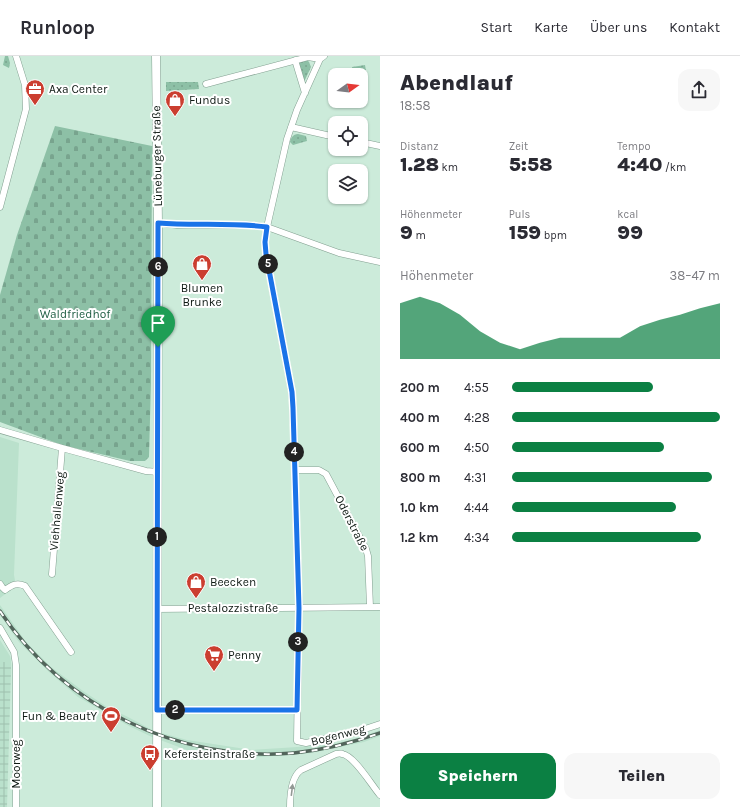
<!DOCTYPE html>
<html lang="de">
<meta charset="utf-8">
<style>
body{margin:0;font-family:Karla,sans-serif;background:#f7f7f7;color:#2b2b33;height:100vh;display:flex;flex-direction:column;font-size:15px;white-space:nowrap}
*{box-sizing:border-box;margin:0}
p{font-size:13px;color:#7c7c81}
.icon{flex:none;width:22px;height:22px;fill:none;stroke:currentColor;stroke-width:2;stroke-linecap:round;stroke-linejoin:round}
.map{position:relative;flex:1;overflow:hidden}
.sheet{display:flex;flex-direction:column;background:#fff;width:360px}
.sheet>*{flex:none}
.needle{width:26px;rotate:75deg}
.controls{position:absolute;left:328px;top:12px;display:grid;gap:8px}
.controls a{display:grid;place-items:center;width:40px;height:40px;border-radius:8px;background:#fff;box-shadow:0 1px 3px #0004;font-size:20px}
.pin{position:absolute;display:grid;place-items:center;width:34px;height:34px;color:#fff;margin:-41px -17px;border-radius:50% 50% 50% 0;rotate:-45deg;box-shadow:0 0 4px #0007}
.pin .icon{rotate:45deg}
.km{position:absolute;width:20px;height:20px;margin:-10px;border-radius:50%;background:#222;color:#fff;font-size:11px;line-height:20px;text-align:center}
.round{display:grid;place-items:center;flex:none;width:42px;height:42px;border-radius:12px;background:#f7f7f7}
.summary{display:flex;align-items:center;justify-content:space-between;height:68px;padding:0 20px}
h1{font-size:22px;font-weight:800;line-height:30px}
.figures{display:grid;grid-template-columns:repeat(3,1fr);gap:6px;height:68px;padding:4px 20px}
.figures div{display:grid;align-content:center}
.figures b{font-size:20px;font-weight:800}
.figures small{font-size:11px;font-weight:400}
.figures p{font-size:11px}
.chart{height:112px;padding:8px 20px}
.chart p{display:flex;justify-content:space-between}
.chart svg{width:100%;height:72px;margin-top:4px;fill:#0b8043;opacity:.7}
.action{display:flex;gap:8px;margin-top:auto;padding:8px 20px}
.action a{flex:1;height:46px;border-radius:12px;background:#0b8043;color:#fff;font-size:16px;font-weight:800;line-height:46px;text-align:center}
.action a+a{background:#f7f7f7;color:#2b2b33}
ul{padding:0 20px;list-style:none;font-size:13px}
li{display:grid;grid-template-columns:64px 48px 1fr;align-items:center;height:30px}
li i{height:10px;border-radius:5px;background:#0b8043}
header{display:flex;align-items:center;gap:24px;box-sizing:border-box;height:56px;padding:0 20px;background:#fff;border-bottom:1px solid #e1e1e2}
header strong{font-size:19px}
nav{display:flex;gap:22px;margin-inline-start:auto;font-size:14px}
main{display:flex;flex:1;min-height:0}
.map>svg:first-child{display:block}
.built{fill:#bae1cc}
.industrial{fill:url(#industrial-grid)}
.grass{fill:url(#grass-dots)}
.cemetery{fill:url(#cemetery-stones)}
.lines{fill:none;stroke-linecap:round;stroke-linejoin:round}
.street-casing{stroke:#83a091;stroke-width:7}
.secondary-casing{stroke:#83a091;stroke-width:9}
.street{stroke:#fff;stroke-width:6}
.secondary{stroke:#fff;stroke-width:8}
.rail-casing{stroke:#52655b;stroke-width:3.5}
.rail{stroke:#fff;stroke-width:2;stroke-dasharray:6;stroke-linecap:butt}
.oneway{fill:#939895}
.route-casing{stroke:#fff;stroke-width:8}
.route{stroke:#1a73e8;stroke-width:5}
.labels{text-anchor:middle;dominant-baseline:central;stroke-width:4;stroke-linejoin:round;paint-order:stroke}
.poi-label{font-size:12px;fill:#0e1913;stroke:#fff;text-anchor:start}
.street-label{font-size:12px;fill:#0e1913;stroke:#fff}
.park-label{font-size:12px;fill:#1f5e43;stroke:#fff}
</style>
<header>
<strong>Runloop</strong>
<nav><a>Start</a><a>Karte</a><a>Über uns</a><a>Kontakt</a></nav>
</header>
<main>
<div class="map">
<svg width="380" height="751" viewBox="0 0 380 751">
<defs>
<pattern id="industrial-grid" width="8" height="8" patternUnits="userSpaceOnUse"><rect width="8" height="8" fill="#bae1cc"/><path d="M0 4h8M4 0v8" fill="none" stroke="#9fc0ae"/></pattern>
<pattern id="grass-dots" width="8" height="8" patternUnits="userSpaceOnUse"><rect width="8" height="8" fill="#8dc0a6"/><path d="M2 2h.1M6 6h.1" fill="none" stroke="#78a48e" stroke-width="1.8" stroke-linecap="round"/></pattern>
<pattern id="cemetery-stones" width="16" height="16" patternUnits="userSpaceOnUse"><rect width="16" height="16" fill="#8dc0a6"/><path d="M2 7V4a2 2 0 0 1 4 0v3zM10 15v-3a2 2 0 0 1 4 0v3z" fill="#78a48e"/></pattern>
</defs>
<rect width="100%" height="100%" fill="#ccebda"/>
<path class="built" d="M0,381l19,6 -5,132 2,11 -16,12z
M0,549l26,37 25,25 32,24 24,16 21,10 26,14 33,9 65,10 77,-5 29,-7 22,-8v6l-16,6 -53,11 -63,5 -34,-3 -27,-5 -35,-13 -23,-11 -51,-29 -29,-25 -30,-30 -19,-27z
M0,584l10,16 1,6h-11z"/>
<path class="industrial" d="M0,606h11v10l-4,135h-7z"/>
<path class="grass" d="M5,0h3l2,7 -1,5 -6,-3z
M307,4l2,2 2,5 -7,15 -6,-21z
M365,9l2,12 -6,1v-3h-8l-1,-8z
M166,26h32l1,7 -33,2z
M298,78l8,2 1,5 -14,4 -3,-3c1,-4 3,-8 8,-8z"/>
<path class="cemetery" d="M55,70l97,20 -1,236 -2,75 -4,4h-15l-68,-16 -62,-23v-127l17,-60z"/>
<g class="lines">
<g class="street-casing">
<path id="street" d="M324,0l-4,3 -23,51 -10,29 -20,88 -2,15 1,11 26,140 1,15 6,200 -2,133 9,2 53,-12 21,-7
M295,4l10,33
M206,28l102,-27 12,2
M291,71l44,10
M361,86l19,4
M0,151l26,-98 -1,-24 -9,-29
M158,167l19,2h72l18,2 72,26 41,9
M0,374l62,18 84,23 12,1
M295,414h24l7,4 40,75 2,7 2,51
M52,518l10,-126
M0,528l2,3 3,3c7,-5 12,-8 20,-4l46,66
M157,553l223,-2
M0,572l14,24 2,13v142
M157,654h140
M290,751c0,-12 1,-30 11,-37l35,-16c0,0 6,-1 6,0 12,1 30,32 38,41"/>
</g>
<g class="secondary-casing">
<path id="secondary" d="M156,0l2,167 -1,584"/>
</g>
<use href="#street" class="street"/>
<use href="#secondary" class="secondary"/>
<g class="rail-casing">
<path id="rail" d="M0,555c63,96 180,152 294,142 30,-3 58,-10 86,-20"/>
</g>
<use href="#rail" class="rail"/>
</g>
<defs><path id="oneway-solid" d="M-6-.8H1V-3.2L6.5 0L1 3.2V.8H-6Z"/></defs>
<use class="oneway" href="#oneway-solid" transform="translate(292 734) rotate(-83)"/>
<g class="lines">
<g class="route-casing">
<path id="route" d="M158,167c36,3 73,-1 109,4l-2,15 1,12 26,138 1,16 6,200 -2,102h-140z"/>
</g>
<use href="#route" class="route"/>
</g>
<defs>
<g id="office-pin" transform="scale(1)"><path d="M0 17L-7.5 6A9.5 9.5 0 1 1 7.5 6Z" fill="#cb3e30" stroke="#fff"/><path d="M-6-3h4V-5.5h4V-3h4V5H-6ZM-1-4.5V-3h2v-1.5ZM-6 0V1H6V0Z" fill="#fff"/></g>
<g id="shop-pin" transform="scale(1)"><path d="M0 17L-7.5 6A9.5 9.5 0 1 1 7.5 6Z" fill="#cb3e30" stroke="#fff"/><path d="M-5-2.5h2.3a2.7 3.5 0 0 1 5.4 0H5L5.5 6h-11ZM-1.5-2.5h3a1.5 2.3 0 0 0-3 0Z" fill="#fff"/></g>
<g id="supermarket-pin" transform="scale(1)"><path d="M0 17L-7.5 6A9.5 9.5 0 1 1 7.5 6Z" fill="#cb3e30" stroke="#fff"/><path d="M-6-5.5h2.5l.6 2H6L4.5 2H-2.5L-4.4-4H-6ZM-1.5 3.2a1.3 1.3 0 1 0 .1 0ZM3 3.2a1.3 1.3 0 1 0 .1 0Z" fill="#fff"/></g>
<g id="stadium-pin" transform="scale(1)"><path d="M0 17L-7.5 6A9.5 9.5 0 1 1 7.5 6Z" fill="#cb3e30" stroke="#fff"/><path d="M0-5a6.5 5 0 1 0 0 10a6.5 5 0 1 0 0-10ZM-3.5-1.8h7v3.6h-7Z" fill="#fff"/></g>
<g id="bus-pin" transform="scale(1)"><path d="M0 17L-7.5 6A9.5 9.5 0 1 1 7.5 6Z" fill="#cb3e30" stroke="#fff"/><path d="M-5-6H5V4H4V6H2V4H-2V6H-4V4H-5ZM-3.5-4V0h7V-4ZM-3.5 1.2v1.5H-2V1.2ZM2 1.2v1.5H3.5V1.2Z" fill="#fff"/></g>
</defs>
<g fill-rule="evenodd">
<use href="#office-pin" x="35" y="33"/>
<use href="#shop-pin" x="175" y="44"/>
<use href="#shop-pin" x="202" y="208"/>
<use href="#shop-pin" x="196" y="526"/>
<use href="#supermarket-pin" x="214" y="599"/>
<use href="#stadium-pin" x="111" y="660"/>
<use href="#bus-pin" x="150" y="698"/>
</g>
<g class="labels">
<g class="poi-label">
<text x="49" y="33">Axa Center</text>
<text x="189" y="44">Fundus</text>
<text x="202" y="232" text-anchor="middle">Blumen<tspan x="202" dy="14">Brunke</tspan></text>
<text x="210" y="526">Beecken</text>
<text x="228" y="599">Penny</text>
<text x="97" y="660" text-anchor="end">Fun &amp; BeautY</text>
<text x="164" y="698">Kefersteinstraße</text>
</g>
<g class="street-label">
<text transform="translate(157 100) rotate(-91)">Lüneburger Straße</text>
<text transform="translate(57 455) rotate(-85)">Viehhallenweg</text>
<text transform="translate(352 467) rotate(63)">Oderstraße</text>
<text x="233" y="552">Pestalozzistraße</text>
<text transform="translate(338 679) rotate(-14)">Bogenweg</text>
<text transform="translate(16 708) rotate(-90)">Moorweg</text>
</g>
<g class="park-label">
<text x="75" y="258">Waldfriedhof</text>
</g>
</g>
</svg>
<div class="controls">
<a><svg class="needle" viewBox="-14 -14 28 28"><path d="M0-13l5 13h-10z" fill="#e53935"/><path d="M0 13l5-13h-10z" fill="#7c7c81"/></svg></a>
<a><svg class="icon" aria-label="locate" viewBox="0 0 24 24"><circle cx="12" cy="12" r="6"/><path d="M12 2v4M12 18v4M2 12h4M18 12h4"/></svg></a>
<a><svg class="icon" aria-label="layers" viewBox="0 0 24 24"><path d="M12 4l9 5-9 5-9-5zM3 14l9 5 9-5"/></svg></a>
</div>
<div class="pin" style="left:158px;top:291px;background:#1e9e55"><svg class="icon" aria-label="arrive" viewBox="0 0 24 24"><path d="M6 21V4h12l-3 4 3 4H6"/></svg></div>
<b class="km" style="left:157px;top:481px">1</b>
<b class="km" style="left:175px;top:654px">2</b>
<b class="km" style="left:298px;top:586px">3</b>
<b class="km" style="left:294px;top:396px">4</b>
<b class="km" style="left:268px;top:208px">5</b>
<b class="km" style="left:158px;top:211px">6</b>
</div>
<section class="sheet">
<div class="summary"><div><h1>Abendlauf</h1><p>18:58</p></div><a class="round"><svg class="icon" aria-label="share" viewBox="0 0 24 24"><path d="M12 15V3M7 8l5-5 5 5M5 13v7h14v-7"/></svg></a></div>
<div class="figures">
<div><p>Distanz</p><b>1.28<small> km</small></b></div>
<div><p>Zeit</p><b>5:58</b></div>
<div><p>Tempo</p><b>4:40<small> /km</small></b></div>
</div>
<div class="figures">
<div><p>Höhenmeter</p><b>9<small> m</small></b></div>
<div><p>Puls</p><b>159<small> bpm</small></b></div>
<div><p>kcal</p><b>99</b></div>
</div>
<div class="chart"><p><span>Höhenmeter</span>38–47 m</p>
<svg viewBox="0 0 160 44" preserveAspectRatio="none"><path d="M0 44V10L10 6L20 10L30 17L40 27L50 34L60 38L70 34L80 31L90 31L100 31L110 31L120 24L130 20L140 17L150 13L160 10V44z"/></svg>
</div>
<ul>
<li><b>200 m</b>4:55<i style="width:68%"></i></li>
<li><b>400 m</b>4:28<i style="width:100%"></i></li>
<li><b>600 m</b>4:50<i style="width:73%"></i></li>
<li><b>800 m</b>4:31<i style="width:96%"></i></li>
<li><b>1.0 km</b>4:44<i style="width:79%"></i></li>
<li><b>1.2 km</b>4:34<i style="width:91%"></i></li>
</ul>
<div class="action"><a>Speichern</a><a>Teilen</a></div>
</section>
</main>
